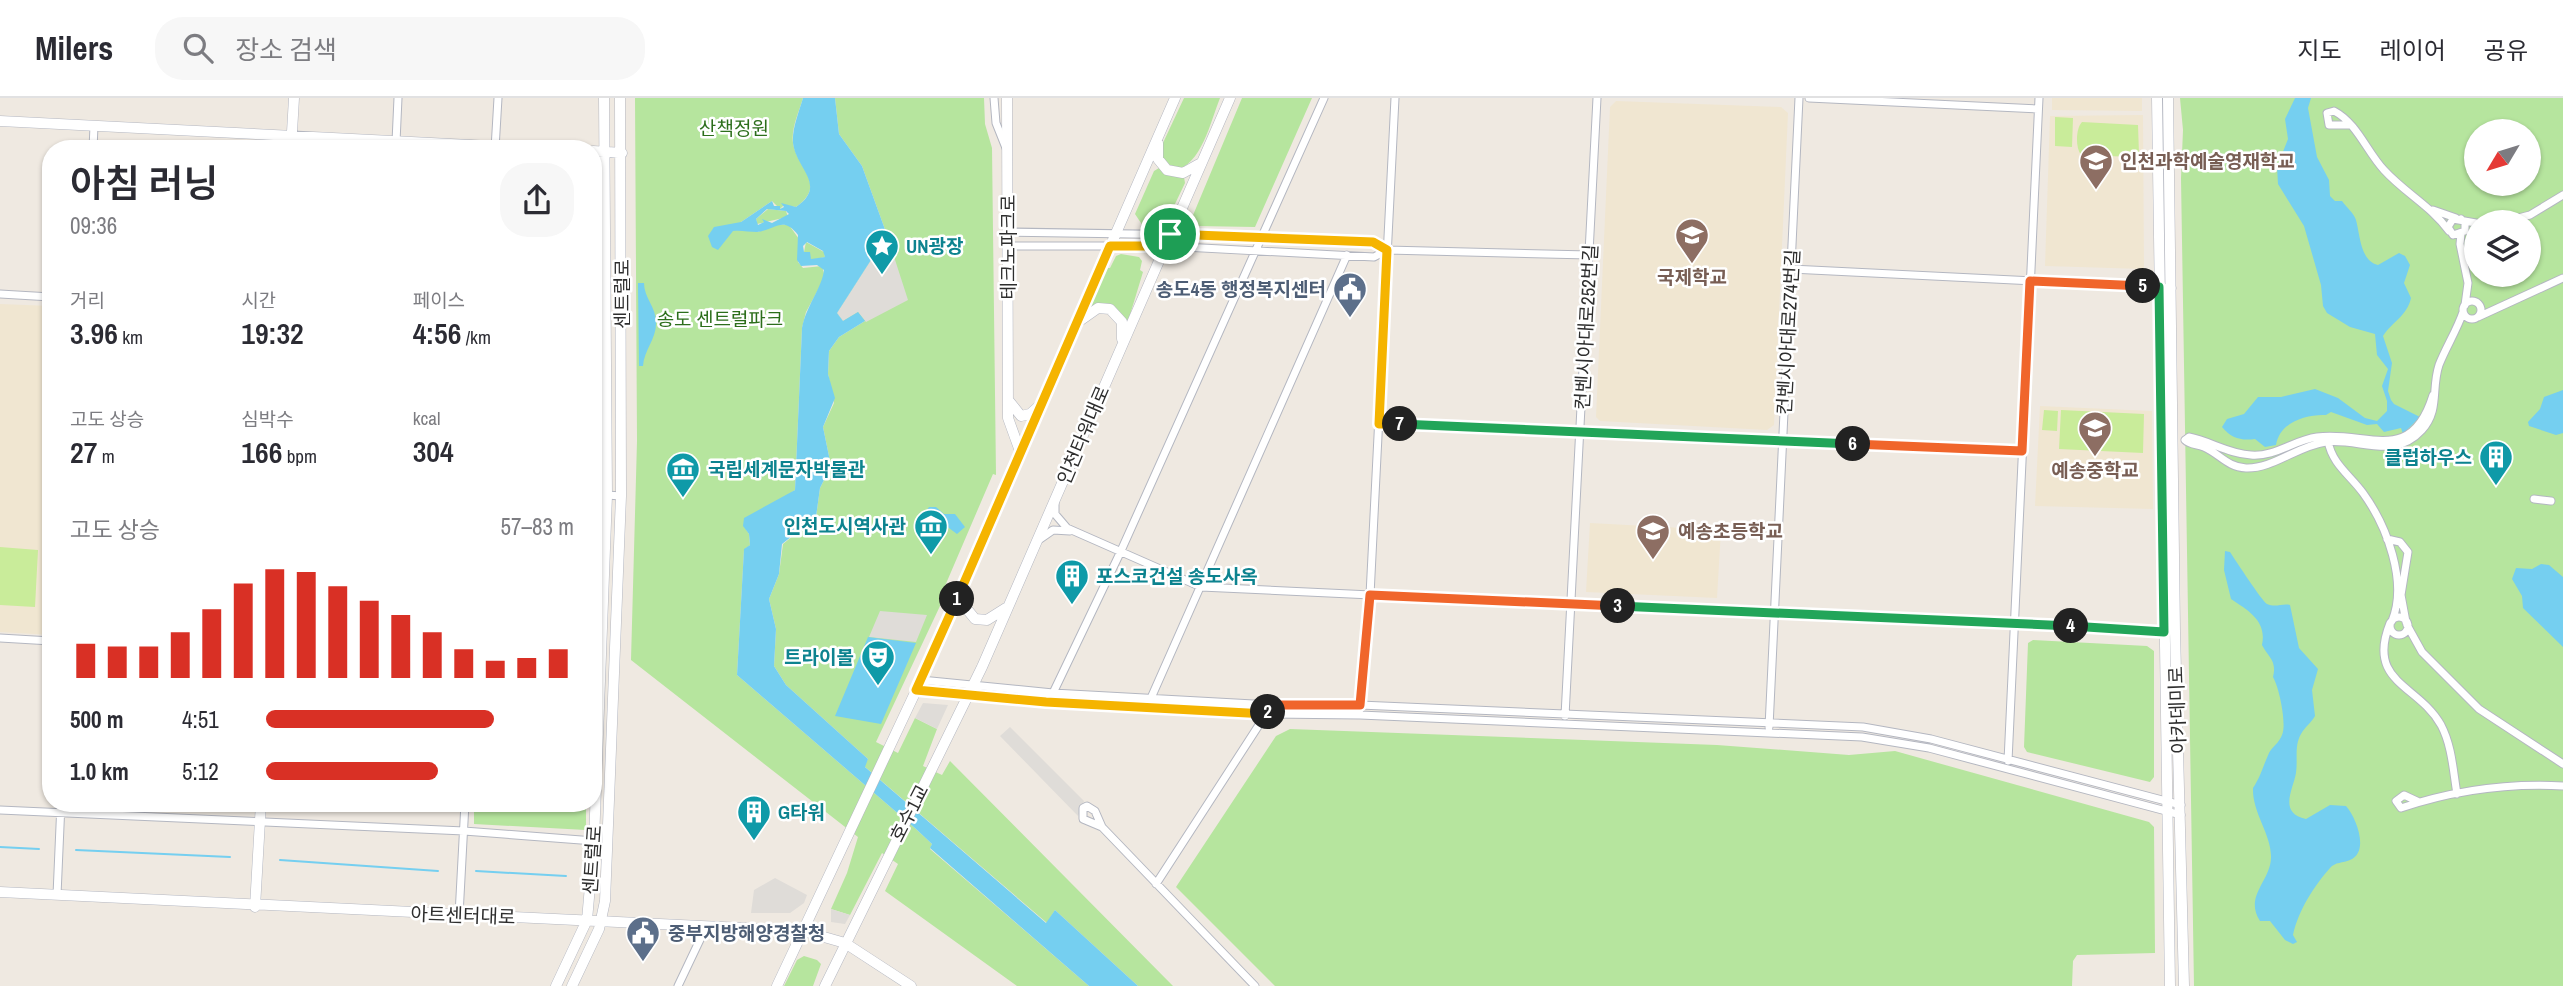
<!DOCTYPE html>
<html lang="ko">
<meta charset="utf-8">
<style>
body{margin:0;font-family:"Archivo Narrow","Noto Sans KR",sans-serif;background:#f7f7f7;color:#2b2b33;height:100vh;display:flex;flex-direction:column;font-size:26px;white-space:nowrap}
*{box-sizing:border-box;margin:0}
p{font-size:23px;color:#7c7c81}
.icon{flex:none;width:38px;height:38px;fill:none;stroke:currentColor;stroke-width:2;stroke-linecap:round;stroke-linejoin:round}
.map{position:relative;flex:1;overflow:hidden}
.sheet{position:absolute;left:42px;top:42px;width:560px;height:672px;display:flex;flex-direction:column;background:#fff;border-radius:28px;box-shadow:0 2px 5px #0004}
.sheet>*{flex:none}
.needle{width:46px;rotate:232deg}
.controls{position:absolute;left:2464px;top:21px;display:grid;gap:14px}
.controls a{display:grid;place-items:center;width:77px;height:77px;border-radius:50%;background:#fff;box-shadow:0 2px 5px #0004;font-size:35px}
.pin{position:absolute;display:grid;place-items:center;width:60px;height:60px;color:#fff;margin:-30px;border:4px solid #fff;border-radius:50%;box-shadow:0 2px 7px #0007}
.km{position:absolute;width:35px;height:35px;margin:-18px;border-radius:50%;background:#222;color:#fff;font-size:19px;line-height:35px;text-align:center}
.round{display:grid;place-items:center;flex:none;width:74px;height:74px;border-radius:28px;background:#f7f7f7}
.summary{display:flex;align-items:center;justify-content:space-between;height:119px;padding:0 28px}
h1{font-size:38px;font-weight:600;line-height:52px}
.stats{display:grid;grid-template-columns:repeat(3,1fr);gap:10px;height:119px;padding:7px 28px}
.stats div{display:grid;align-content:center}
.stats b{font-size:30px;font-weight:600}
.stats small{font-size:19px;font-weight:400}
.stats p{font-size:19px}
.chart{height:196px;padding:14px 28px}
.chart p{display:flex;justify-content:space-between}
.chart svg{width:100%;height:126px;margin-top:7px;stroke:#d93025;stroke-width:6}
ul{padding:0 28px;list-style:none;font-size:23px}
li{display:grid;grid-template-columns:112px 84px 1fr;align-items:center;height:52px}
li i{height:18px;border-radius:9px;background:#d93025}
header{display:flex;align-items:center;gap:42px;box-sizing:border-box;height:98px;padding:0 35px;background:#fff;border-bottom:2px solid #e1e1e2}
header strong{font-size:33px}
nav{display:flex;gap:38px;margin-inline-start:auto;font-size:24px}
.search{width:490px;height:63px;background:#f7f7f7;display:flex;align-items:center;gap:18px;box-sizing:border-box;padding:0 24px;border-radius:28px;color:#7c7c81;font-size:26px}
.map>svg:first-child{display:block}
.education{fill:#f0e6d1}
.green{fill:#b6e59e;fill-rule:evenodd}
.pitch{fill:#c9ec9a}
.plaza{fill:#dfdcd8}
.water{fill:#75cff0;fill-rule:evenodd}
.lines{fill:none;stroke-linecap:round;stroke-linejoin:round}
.stream{stroke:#75cff0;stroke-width:2}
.street-casing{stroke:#b4b7c1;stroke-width:9}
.secondary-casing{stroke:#b4b7c1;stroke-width:11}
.street{stroke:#fff;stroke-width:7}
.secondary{stroke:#fff;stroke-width:10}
.split-1-casing{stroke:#fff;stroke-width:14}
.split-2-casing{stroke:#fff;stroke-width:14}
.split-3-casing{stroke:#fff;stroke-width:14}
.split-4-casing{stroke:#fff;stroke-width:14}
.split-5-casing{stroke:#fff;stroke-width:14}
.split-6-casing{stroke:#fff;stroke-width:14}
.split-7-casing{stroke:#fff;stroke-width:14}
.split-8-casing{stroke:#fff;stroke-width:14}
.split-1{stroke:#f5b400;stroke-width:9}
.split-2{stroke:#f5b400;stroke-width:9}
.split-3{stroke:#f0652b;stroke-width:9}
.split-4{stroke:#22a559;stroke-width:9}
.split-5{stroke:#22a559;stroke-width:9}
.split-6{stroke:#f0652b;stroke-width:9}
.split-7{stroke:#22a559;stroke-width:9}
.split-8{stroke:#f5b400;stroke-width:9}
.labels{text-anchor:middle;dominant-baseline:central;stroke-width:5;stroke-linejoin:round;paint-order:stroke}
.park-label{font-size:19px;fill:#2c6e1b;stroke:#fff}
.education-label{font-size:19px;font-weight:bold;fill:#785e54;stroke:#fff;text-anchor:start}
.culture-label{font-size:19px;font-weight:bold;fill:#0d838f;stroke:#fff;text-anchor:start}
.street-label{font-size:19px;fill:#2e2e2e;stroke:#fff}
.service-label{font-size:19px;font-weight:bold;fill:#4e5e75;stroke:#fff;text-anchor:end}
</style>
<header>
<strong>Milers</strong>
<div class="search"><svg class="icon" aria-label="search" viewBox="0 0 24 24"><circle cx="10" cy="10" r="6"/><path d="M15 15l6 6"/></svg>장소 검색</div>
<nav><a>지도</a><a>레이어</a><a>공유</a></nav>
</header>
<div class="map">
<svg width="2563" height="888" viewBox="0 0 2563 888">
<rect width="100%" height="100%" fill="#efe9e1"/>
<path class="education" d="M2052,0h90v13l-90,-1z
M1616,3l165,6 7,6 -14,312 -7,5 -167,-9 -4,-4 14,-310z
M2143,17l1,154 -99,-3 5,-150z
M0,206l51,2v329l-51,-3z
M2040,308l112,5 1,98 -118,-3z
M1590,425l131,7 -4,68 -131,-6z"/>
<path class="green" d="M635,0h168c-4,14 -12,30 -10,45 4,26 35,41 3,64l-12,-2 -4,4 -8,-8 -31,21 17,10 17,-8 14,1 10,14 -1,23 5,6 19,-2 3,11 -19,35 -4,16 -7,162 -51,36 5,8 1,11 -6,5 -7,125 179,154 16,15 -2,5 159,137h-72l-132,-95 13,-27 -16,-11 -32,62 -19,-6 16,-36 11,-36 -227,-177 6,-219z
M835,0h149l1,26 7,24 4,327 -3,-1 -48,112 -5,20 -64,136 22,11 17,-35 22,11 -14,37 19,9 8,-14 223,225h-35l-83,-76 -8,13 -183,-157 4,-7 -82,-74 -12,-19 2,-37 -7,-30 10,-25 4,-30 33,-27 4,-29 11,-22 -8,-39 11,-24 -6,-29 1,-23 10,-14 26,-16h-22l-6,-8 50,-78 -25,-69 -23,-32z
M1184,0h36c-9,22 -19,69 -46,72l-13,-11 1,-14z
M1242,0h70l-57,129 -59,-1 -5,-6z
M2180,0h383v888h-369l-13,-808 2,-48zM2476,33h53v53h-53zM2476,124h53v53h-53z
M1159,70l8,5 17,4 1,6 -21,44 -21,-1 -8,-12 19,-43z
M768,111l18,2 2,6 -31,7 -1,-5z
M806,144l18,10 1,5 -13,3 -8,-8z
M1121,156l18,3 3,4 -2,9 3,2 -17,56c-3,-24 -22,-28 -40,-16l20,-44h4l6,-12z
M2033,542l114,6 7,5v126l-4,5 -123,-30 -3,-5 4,-104z
M1290,631l427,16 132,10 46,-4 254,71 5,5 1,126 -78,2 -4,6 -1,25h-797l-99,-99 100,-151z
M474,705h112v27l-112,-6z
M804,858l13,4 4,4 -8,22h-29l13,-26z"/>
<path class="pitch" d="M2055,19l18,1 -1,29 -17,-1z
M2082,24l56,3 1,29 -5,3 -53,-2c-6,-8 -5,-27 1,-33z
M2044,312l14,1 -1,20 -15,-1z
M2061,312l83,4 -1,39 -84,-4z
M0,449l38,3 -3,57 -35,-2z"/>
<path class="plaza" d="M887,137l21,65 -42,22 -8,-10 -15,9 -6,-8z
M880,513l47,4 -11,27 -47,-5z
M923,605l25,2 -11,24 -22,-11z
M1010,629l74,74 -6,15 -78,-80z
M775,780l32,17 -3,8 -14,10h-39l3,-23z
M831,811l19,6 -5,9 -14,-2z"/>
<path class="water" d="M803,0h32l4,36 23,32 25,69 -50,78 6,8 15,-9 7,9 -26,16 -10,14 -1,23 7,24 -12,29 8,39 -11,22 -4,29 -34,27 -3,30 -10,25 7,30 -2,37 12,19 82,74 -3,8 181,156 9,-13 83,76h-49l-159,-138 2,-4 -16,-15 -179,-154 7,-126 6,-4 -1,-11 -6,-8 1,-8 51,-28 7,-162c4,-22 20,-40 22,-58l-7,-5 -16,1 -4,-6 1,-25c-15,-20 -23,-5 -41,-3 -8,0 -16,-2 -24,-1l-15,19 -6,-3 -4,-11 6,-9 27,-5 31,-21 2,5h6v3l4,-2 -3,-4 15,4c32,-22 0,-38 -3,-64 -1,-15 6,-31 10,-45zM767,111l19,2 3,3 -17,9 -10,-4 2,3 -6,3 -2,-6zM807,144l16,9 2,6 -14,2 -1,-7h-6l-1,-6z
M2295,0h16l-3,10 9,49 12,23 1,16 5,5h7c4,6 12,12 14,19 4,14 4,41 22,45l21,-12 6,3 5,9 -6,18 7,15c-4,18 -19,24 -28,38l9,27 -4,28 3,9 3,4 26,13 -17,17 -2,-6 -17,4 -7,-8 -10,1 -36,-13 -5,3c-18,-1 -46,6 -50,30l-11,2 -10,-8c-14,2 -24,-1 -33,-12l5,-8 17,-5 14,-17h23l34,-8 23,9 27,20 12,3 10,-10v-10l-5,-15 6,-17 -11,-14 -2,-21 -25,-7 -23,-14 -4,-7 -2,-21 -17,-59 -26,-42 -1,-17 11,-28 -3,-20z
M638,185h6c0,15 12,24 12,39 1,16 -12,28 -13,44h-4z
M2563,292v43l-7,2 -27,-9 -1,-4 12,-13 4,-12z
M929,409h7l8,7h11l10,13 -8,7 -31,-23z
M2225,453l5,1c6,9 32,49 37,52 9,4 15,-1 23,1l9,43 19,21 -6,21 3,26c-4,7 -10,11 -14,18 -7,12 -3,26 -5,39 -3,17 -18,40 10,46l24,-14 16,1c10,11 24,46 4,54 -7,3 -15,2 -20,8 -16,18 -32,43 -37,67l4,7 -4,2 -8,-4 -15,-19h-10c-16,-25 10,-39 11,-63 1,-23 -19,-45 -18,-70 8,-12 10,-22 16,-35 3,-6 10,-10 13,-18 5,-11 -3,-48 -9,-58 4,-16 -4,-19 -11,-32 5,-24 -13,-34 -31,-46l-7,-29z
M2541,466l8,1 14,12v70l-40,-39 -1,-12 -10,-17 4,-11 16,1z
M868,539l48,6 -35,81 -46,-8z"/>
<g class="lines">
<path class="stream" d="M0,749l39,2
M76,752l154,7
M280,762l158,11
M476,773l90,5"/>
<g class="street-casing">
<path id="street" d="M994,0l2,25 10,25
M1809,0l229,11
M2350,27h-21l-2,-12 7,-2c23,12 33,41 50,59 21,23 47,36 65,61
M396,44l2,-44
M93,51l1,-23
M495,51l3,-51
M2433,112l23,8
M2461,121l4,4v8l-12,4 -5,-8 5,-8 23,4
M2503,124l27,-7 33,-20
M1008,134l255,4 110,6 14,8
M2461,136l-1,10 8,39 -3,22
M1008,148h157l209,11 13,-7 202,5
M1791,171l381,19
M0,196l51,3
M2463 212a9 9 0 1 1 18 0a9 9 0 1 1-18 0Z
M2478,219l85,-39
M1379,326l643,27
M2185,342c5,5 12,4 19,7 16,7 23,20 42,21 27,1 51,-22 80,-26 34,-4 68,19 96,-12 18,-20 9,-41 17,-65 7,-18 18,-35 24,-53
M2185,342l4,-3c21,4 40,17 62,18 24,2 43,-15 66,-18 50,-7 94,30 116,-42
M2328,343c4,23 22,34 35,52 24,33 45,89 29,128
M593,396l28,2
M2534,401l17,2
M1055,405v11l12,14 134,59 966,45
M1040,441l13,-9 17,1
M2387,441l13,3 8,10 -7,43 5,27
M2390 528a9 9 0 1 1 18 0a9 9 0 1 1-18 0Z
M2390,525c-24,60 28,61 51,102 11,21 12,45 16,69
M2407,527l15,27 57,57 84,55
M0,540l51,3
M921,582l132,13 219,12h88l503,22 68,12 250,66
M916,592l130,12 221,12 93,1 502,22 67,11 252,67
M1053,595l67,-140 204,-455
M1151,600l196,-443
M1360,611l10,-114 25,-497
M1565,618l32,-618
M1769,629l30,-629
M2008,663l31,-663
M2419,704l-15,-7 -8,6 5,7c51,-17 108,-25 162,-22
M0,712l464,21 130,10
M1102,729l-19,-8v-11l4,-2 8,5 7,16 153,159
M1156,786l112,-173
M57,797l4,-92
M459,817l6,-112
M678,888l28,-59"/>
</g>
<g class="secondary-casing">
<path id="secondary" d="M1007,0l1,320 13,36
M2157,0l13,888
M2168,0l7,534 9,354
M0,23l551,28
M1158,45v16l9,11 16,3 16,-9
M291,51l3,-51
M593,53l29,2
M1081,222l17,-12 12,1 12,13v17
M1009,303l12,15 9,-2 9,-8
M593,371l11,-22
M593,413l10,29
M965,491l1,19 9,11 12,1 19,-12
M0,794l803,39 42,12 66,43
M255,809l6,-104
M556,888l31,-66 7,-79 13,-346 -3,-397
M572,888l27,-57 6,-28 16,-405 -1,-398
M777,888l144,-306 254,-582
M825,888l157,-319 248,-569"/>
</g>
<use href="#street" class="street"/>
<use href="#secondary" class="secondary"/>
</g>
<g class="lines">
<g class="split-1-casing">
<path id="split-1" d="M957,501l153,-353h55l5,-12"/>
</g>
<g class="split-2-casing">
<path id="split-2" d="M957,501l-41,91 130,12 220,12 2,-2"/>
</g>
<g class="split-3-casing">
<path id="split-3" d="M1268,614l4,-7h88l10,-110 248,11"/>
</g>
<g class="split-4-casing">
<path id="split-4" d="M1618,508l453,20"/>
</g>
<g class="split-5-casing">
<path id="split-5" d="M2071,528l93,6 -5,-345 -16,-1"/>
</g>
<g class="split-6-casing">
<path id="split-6" d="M1853,346l169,7 8,-170 113,5"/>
</g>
<g class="split-7-casing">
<path id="split-7" d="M1400,326l453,20"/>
</g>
<g class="split-8-casing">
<path id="split-8" d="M1170,136l203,8 14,8 -8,174h21"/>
</g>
<use href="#split-1" class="split-1"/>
<use href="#split-2" class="split-2"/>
<use href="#split-3" class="split-3"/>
<use href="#split-4" class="split-4"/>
<use href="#split-5" class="split-5"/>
<use href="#split-6" class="split-6"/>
<use href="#split-7" class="split-7"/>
<use href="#split-8" class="split-8"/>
</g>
<defs>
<g id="school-pin" transform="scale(1.75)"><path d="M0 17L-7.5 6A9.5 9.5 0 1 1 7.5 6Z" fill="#8d6e63" stroke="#fff"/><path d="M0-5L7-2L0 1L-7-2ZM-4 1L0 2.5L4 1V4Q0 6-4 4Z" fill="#fff"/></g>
<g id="sight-pin" transform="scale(1.75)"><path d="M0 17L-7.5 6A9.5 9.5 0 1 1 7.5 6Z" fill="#0f9aa8" stroke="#fff"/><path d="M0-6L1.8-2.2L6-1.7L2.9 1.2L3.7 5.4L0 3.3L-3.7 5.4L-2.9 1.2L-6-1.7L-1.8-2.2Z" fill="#fff"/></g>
<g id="civic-pin" transform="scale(1.75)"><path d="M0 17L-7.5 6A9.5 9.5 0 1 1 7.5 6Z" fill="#5c6f8a" stroke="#fff"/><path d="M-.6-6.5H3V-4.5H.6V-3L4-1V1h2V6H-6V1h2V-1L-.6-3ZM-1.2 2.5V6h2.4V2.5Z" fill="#fff"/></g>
<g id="building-pin" transform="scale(1.75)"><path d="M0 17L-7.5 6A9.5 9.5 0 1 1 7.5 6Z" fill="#0f9aa8" stroke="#fff"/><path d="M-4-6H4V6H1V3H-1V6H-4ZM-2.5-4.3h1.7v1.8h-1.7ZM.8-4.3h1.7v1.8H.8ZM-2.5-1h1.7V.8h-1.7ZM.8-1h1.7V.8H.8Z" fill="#fff"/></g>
<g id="museum-pin" transform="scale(1.75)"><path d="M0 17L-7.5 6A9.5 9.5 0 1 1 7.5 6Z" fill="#0f9aa8" stroke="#fff"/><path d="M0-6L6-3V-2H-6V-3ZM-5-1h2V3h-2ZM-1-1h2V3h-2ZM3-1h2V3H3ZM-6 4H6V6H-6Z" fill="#fff"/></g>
<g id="theatre-pin" transform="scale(1.75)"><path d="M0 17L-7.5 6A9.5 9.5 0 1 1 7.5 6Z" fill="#0f9aa8" stroke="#fff"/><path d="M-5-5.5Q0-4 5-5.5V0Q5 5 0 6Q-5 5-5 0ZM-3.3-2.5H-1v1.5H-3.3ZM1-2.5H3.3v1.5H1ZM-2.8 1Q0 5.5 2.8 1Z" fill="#fff"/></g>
</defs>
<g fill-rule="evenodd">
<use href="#school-pin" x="2096" y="63"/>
<use href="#school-pin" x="1692" y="137"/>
<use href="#sight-pin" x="882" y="148"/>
<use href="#civic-pin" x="1350" y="191"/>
<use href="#school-pin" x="2095" y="330"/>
<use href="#building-pin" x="2496" y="359"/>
<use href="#museum-pin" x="683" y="371"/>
<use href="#museum-pin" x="931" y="428"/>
<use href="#school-pin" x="1653" y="433"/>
<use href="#building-pin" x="1072" y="478"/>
<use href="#theatre-pin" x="878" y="559"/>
<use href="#building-pin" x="754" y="714"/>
<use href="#civic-pin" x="643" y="835"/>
</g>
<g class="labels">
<g class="park-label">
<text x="734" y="30">산책정원</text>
<text x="720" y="221">송도 센트럴파크</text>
</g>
<g class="education-label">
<text x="2120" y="63">인천과학예술영재학교</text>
<text x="1692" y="179" text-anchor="middle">국제학교</text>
<text x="2095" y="372" text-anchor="middle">예송중학교</text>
<text x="1678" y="433">예송초등학교</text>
</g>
<g class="culture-label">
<text x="906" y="148">UN광장</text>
<text x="2472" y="359" text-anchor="end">클럽하우스</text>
<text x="708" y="371">국립세계문자박물관</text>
<text x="906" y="428" text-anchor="end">인천도시역사관</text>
<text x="1096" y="478">포스코건설 송도사옥</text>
<text x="854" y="559" text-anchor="end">트라이볼</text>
<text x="778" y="714">G타워</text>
</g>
<g class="street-label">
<text transform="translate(1008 149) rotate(-90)">테크노파크로</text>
<text transform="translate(622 196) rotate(-90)">센트럴로</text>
<text transform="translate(1586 229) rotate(-87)">컨벤시아대로252번길</text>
<text transform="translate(1788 234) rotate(-87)">컨벤시아대로274번길</text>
<text transform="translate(1083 337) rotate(-67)">인천타워대로</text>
<text transform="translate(2177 612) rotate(-92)">아카데미로</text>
<text transform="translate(909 715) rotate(-63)">호수1교</text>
<text transform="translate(592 762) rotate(-86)">센트럴로</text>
<text transform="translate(463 817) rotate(2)">아트센터대로</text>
</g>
<g class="service-label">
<text x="1326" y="191">송도4동 행정복지센터</text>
<text x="668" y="835" text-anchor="start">중부지방해양경찰청</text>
</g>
</g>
</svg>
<div class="controls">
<a><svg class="needle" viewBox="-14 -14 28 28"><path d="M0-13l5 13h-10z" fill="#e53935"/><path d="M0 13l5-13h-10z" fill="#7c7c81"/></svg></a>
<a><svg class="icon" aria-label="layers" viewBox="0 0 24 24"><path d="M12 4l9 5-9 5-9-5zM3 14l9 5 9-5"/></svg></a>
</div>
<div class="pin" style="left:1170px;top:136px;background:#1e9e55"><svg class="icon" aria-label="arrive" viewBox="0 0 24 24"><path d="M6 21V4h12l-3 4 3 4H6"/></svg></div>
<b class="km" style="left:957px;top:501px">1</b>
<b class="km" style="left:1268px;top:614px">2</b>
<b class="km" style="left:1618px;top:508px">3</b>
<b class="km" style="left:2071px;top:528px">4</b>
<b class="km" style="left:2143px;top:188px">5</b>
<b class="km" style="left:1853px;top:346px">6</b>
<b class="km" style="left:1400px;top:326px">7</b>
<section class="sheet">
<div class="summary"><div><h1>아침 러닝</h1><p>09:36</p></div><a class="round"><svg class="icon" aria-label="share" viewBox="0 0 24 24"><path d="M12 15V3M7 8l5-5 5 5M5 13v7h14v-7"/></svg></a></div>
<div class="stats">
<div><p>거리</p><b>3.96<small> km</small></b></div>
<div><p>시간</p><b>19:32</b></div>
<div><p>페이스</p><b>4:56<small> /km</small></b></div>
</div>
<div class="stats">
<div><p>고도 상승</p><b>27<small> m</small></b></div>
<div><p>심박수</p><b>166<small> bpm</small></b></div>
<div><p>kcal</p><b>304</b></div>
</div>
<div class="chart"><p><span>고도 상승</span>57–83 m</p>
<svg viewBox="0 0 160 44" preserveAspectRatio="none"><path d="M5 44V32M15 44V33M25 44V33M35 44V28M45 44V20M55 44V11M65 44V6M75 44V7M85 44V12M95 44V17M105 44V22M115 44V28M125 44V34M135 44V38M145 44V37M155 44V34"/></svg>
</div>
<ul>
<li><b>500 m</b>4:51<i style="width:74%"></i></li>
<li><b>1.0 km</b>5:12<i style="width:56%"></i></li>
</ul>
</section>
</div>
